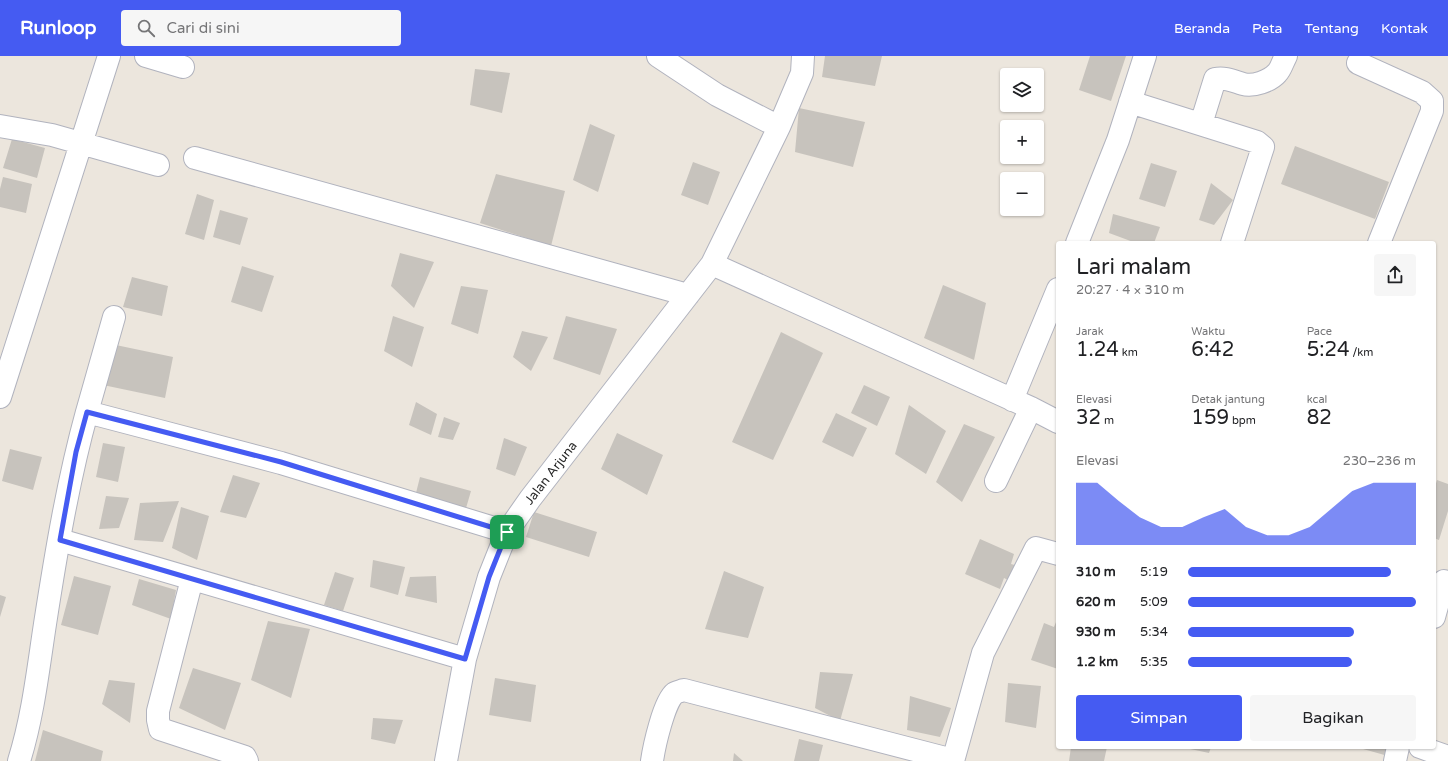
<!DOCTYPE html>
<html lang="id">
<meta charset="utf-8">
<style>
body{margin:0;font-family:"Varela Round",sans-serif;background:#f6f6f6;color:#202124;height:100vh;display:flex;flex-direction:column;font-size:15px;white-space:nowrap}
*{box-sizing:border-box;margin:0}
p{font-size:13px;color:#757577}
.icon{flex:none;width:22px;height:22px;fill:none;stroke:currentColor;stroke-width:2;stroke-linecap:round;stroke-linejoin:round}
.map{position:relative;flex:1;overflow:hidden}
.details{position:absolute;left:1056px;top:185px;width:380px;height:508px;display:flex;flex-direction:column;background:#fff;border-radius:4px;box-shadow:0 1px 3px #0004}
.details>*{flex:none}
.buttons{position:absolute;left:1000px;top:12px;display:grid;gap:8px}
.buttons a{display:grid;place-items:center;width:44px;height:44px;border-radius:4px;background:#fff;box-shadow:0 1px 3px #0004;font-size:20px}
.pin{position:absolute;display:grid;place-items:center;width:34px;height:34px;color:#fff;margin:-17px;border-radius:8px;box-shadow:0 2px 6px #0006}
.round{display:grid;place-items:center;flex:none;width:42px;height:42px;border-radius:4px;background:#f6f6f6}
.summary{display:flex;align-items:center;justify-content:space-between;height:68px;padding:0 20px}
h1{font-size:22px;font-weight:600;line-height:30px}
.figures{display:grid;grid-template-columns:repeat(3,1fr);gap:6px;height:68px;padding:4px 20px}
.figures div{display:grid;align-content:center}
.figures b{font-size:20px;font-weight:600}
.figures small{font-size:11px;font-weight:400}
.figures p{font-size:11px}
.chart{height:112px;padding:8px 20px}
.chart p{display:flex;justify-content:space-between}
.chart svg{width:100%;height:72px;margin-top:4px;fill:#455bf2;opacity:.7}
.primary-button{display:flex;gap:8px;margin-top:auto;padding:8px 20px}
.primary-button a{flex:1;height:46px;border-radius:4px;background:#455bf2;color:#fff;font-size:16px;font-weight:600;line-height:46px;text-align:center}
.primary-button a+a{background:#f6f6f6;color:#202124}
ul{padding:0 20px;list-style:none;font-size:13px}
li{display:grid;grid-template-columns:64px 48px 1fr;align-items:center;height:30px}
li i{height:10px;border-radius:5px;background:#455bf2}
header{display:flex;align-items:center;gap:24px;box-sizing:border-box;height:56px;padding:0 20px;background:#455bf2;color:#fff}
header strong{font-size:19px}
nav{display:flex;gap:22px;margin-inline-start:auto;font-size:14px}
.search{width:280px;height:36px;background:#f6f6f6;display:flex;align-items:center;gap:10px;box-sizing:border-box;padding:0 14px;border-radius:4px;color:#757577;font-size:15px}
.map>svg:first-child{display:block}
.building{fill:#c7c3bd}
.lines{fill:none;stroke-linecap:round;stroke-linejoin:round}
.minor-casing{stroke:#b1b3be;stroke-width:24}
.minor{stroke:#fff;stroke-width:22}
.route-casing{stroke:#fff;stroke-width:8}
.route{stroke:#455bf2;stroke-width:5}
.labels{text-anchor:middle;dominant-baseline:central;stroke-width:3;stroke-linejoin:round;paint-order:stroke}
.street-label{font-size:13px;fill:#2b2b2b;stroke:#fff}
</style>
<header>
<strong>Runloop</strong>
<div class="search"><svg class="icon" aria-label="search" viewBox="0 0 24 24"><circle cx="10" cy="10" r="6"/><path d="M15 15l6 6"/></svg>Cari di sini</div>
<nav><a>Beranda</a><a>Peta</a><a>Tentang</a><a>Kontak</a></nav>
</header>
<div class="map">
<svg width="1448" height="705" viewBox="0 0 1448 705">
<rect width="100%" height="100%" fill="#ece6dd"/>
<path class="building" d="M825,0h57l-7,30 -53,-9z
M1090,0h36l-15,45 -32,-11z
M475,13l35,4 -8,40 -32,-8z
M799,52l66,14 -12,45 -58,-15z
M590,68l25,11 -17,57 -25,-12z
M12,83l33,9 -8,30 -34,-10z
M1295,90l94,36 -14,37 -94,-35z
M693,106l27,10 -12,33 -27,-10z
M1151,107l26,8 -12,36 -26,-8z
M496,118l69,17 -14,55 -71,-23z
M3,121l29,7 -6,29 -26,-6v-18z
M1211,127l22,17 -19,25 -15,-5z
M197,138l17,6 -10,40 -19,-6z
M220,154l28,8 -8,27 -27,-8z
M1113,158l47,13 -6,16h-18l-27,-10z
M400,197l34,9 -20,46 -23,-22z
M242,210l32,10 -12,36 -31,-10z
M132,221l36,9 -6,30 -39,-9z
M943,229l43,18 -12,57 -50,-22z
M461,230l27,4 -10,44 -27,-10z
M393,260l31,11 -12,40 -28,-16z
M566,260l51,13 -17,46 -47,-16z
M522,275l26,6 -17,34 -18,-14z
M781,276l42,21 -50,107 -41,-18z
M111,288l62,13 -8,41 -62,-13z
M864,329l26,12 -13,29 -26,-13z
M416,346l21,12 -6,21 -22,-10z
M909,349l37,26 -20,43 -31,-20z
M836,357l31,15 -14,29 -31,-15z
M444,361l16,6 -7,17 -15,-3z
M964,368l31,13 -33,65 -26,-20z
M617,377l46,22 -16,40 -46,-26z
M504,382l23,9 -12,29 -19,-7z
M103,387l22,4 -7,35 -22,-5z
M10,393l32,8 -9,33 -31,-9z
M233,419l27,8 -14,35 -26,-6z
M420,421l51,14 -7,24 -50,-14z
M1437,424l11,4v27l-9,29 -5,-2v-48z
M106,440l23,2 -10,30 -20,1z
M179,445l-16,41 -29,-2 6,-37z
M181,451l28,9 -12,44 -25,-12z
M534,456l63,20 -8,25 -63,-20z
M980,483l34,15 -3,10 10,3 -7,16 -10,-5 -4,11 -35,-15z
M373,504l32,7 -7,28 -28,-8z
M724,515l40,16 -16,51 -43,-9z
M335,516l19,6 -11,33 -19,-6z
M74,520l37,10 -13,49 -37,-10z
M436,520l1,27 -32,-7 5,-19z
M139,523l37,11 -5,29 -39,-14z
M0,539l6,2 -6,20z
M1058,561v52l-27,-9 13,-37 10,4z
M268,565l42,8 -19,69 -40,-18z
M193,612l48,15 -16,47 -46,-22z
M820,616l33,2 -13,47 -25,-13z
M495,622l41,7 -5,37 -42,-7z
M109,624l26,3 -5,40 -28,-19z
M1008,627l33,3 -5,42 -31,-6z
M910,640l41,12 -11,29 -33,-7z
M373,662l30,2 -8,24 -24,-5z
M43,674l60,21 -2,10h-66z
M799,683l24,6 -4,16h-25z
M1071,691h36l-3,14h-35z
M1181,691h30l-2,6z
M1356,691h34l-2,9z
M734,697l9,8h-10z"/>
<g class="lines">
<g class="minor-casing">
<path id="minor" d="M146,0l37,11
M658,0l59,39 62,32
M1358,7l64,29 10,9v10l-53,132
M1130,46l127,40 6,5 -31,96
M1201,68l14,-45c10,-2 18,2 28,5 10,3 27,-3 34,-11 4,-4 6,-12 9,-17
M0,70l52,9 106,30
M195,102l493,137
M1077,187l41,-103 27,-84
M712,208l319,144 27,14
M0,341l109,-341
M1012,344l46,-111
M87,356l27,-95
M996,425l35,-73
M60,484l405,119
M192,523l-34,132v9l2,9 85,28 2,4
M1434,561l10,-36
M1420,691l28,10
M19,705c14,-45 19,-91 26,-137 11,-71 23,-143 42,-212l194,51 226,69
M446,705l19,-102 24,-82 18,-45 23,-33 182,-235 67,-137 23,-54 1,-17
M652,705c2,-14 12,-60 23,-68 2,-1 6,-2 9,-3l269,70
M953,705l30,-108 53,-105 22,6
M1395,705l3,-14"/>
</g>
<use href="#minor" class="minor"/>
</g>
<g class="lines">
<g class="route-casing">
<path id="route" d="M87,356l194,50 226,70 -18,45 -24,82 -405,-119 16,-88z"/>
</g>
<use href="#route" class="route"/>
</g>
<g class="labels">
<g class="street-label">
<text transform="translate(551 417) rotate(-52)">Jalan Arjuna</text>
</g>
</g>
</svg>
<div class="buttons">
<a><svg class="icon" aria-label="layers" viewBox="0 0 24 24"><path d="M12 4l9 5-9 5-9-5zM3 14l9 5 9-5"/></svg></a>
<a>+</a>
<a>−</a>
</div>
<div class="pin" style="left:507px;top:476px;background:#1e9e55"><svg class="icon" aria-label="arrive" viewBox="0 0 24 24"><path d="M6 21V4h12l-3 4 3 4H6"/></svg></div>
<section class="details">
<div class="summary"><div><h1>Lari malam</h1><p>20:27 · 4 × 310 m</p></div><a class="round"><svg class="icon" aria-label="share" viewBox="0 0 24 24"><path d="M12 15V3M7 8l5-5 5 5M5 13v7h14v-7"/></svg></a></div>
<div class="figures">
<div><p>Jarak</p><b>1.24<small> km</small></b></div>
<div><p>Waktu</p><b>6:42</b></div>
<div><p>Pace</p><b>5:24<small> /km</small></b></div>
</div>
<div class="figures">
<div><p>Elevasi</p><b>32<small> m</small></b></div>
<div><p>Detak jantung</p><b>159<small> bpm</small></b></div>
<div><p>kcal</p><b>82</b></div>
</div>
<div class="chart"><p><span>Elevasi</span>230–236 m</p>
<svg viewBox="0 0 160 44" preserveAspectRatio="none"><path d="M0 44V6L10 6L20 17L30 27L40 33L50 33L60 27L70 22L80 33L90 38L100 38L110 33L120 22L130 11L140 6L150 6L160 6V44z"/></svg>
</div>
<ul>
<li><b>310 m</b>5:19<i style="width:89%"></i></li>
<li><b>620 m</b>5:09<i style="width:100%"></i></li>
<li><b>930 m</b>5:34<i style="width:73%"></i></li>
<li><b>1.2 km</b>5:35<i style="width:72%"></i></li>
</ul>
<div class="primary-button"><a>Simpan</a><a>Bagikan</a></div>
</section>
</div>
